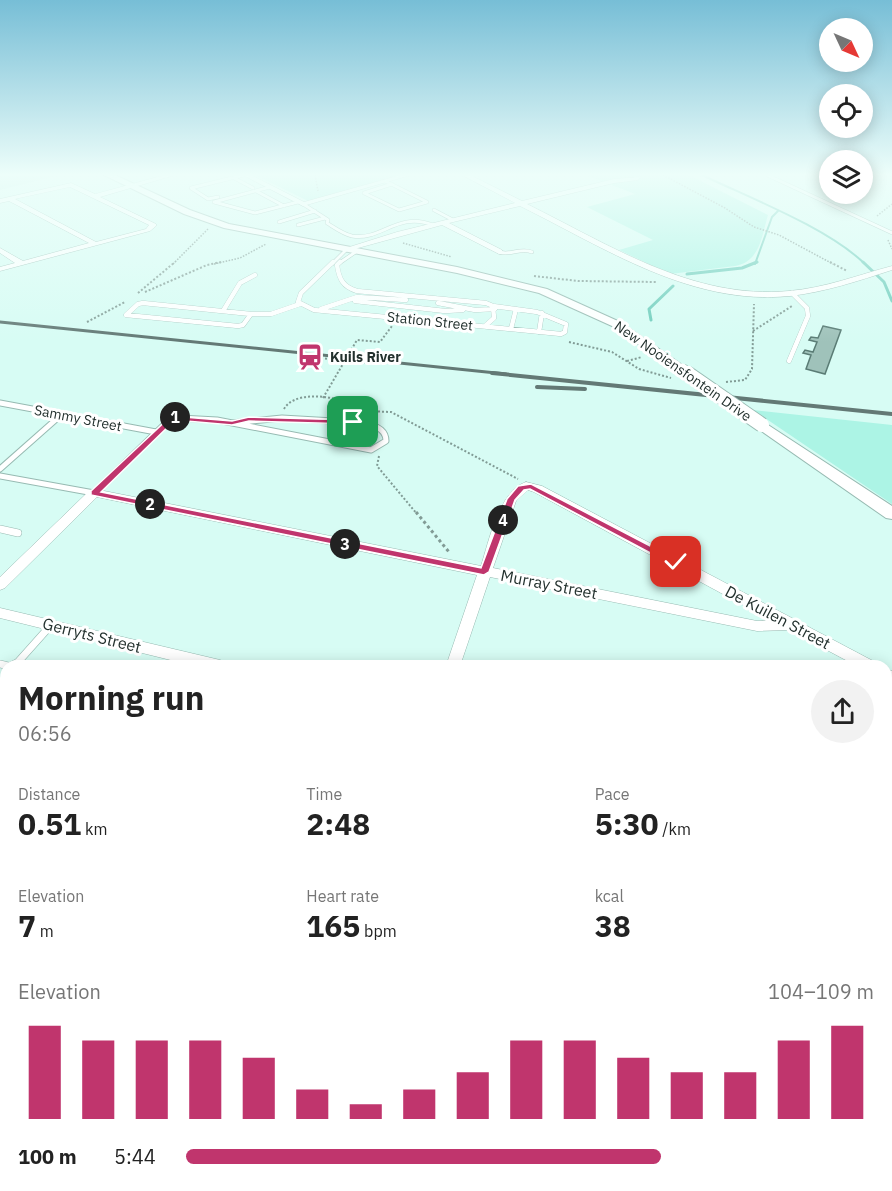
<!DOCTYPE html>
<meta charset="utf-8">
<style>
body{margin:0;font-family:"IBM Plex Sans",sans-serif;background:#f2f2f2;color:#222;height:100vh;display:flex;flex-direction:column;font-size:22px;white-space:nowrap}
*{box-sizing:border-box;margin:0}
p{font-size:20px;color:#767676}
.icon{flex:none;width:33px;height:33px;fill:none;stroke:currentColor;stroke-width:2;stroke-linecap:round;stroke-linejoin:round}
.map{position:relative;flex:1;overflow:hidden}
.side{position:absolute;left:0px;top:660px;width:892px;height:531px;display:flex;flex-direction:column;background:#fff;border-radius:18px 18px 0 0;box-shadow:0 3px 15px #0003}
.side>*{flex:none}
.needle{width:39px;rotate:134deg}
.tools{position:absolute;left:819px;top:18px;display:grid;gap:12px}
.tools a{display:grid;place-items:center;width:54px;height:54px;border-radius:50%;background:#fff;box-shadow:0 3px 15px #0003;font-size:30px}
.pin{position:absolute;display:grid;place-items:center;width:51px;height:51px;color:#fff;margin:-26px;border-radius:12px;box-shadow:0 3px 9px #0006}
.km{position:absolute;width:30px;height:30px;margin:-15px;border-radius:50%;background:#222;color:#fff;font-size:16px;line-height:30px;text-align:center}
.round{display:grid;place-items:center;flex:none;width:63px;height:63px;border-radius:32px;background:#f2f2f2}
.overview{display:flex;align-items:center;justify-content:space-between;height:102px;padding:0 18px}
h1{font-size:33px;font-weight:800;line-height:45px}
.figures{display:grid;grid-template-columns:repeat(3,1fr);gap:9px;height:102px;padding:6px 18px}
.figures div{display:grid;align-content:center}
.figures b{font-size:30px;font-weight:800}
.figures small{font-size:16px;font-weight:400}
.figures p{font-size:16px}
.chart{height:168px;padding:12px 18px}
.chart p{display:flex;justify-content:space-between}
.chart svg{width:100%;height:108px;margin-top:6px;stroke:#c0356d;stroke-width:6}
ul{padding:0 18px;list-style:none;font-size:20px}
li{display:grid;grid-template-columns:96px 72px 1fr;align-items:center;height:45px}
li i{height:15px;border-radius:8px;background:#c0356d}
.map>svg:first-child{display:block}
.built{fill:#c2efe5}
.green{fill:#acf4e5}
.lines{fill:none;stroke-linecap:round;stroke-linejoin:round}
.stream-far1{stroke:#6ecdbc;stroke-width:2}
.stream{stroke:#6ecdbc;stroke-width:3}
.building{fill:#9fc2ba;stroke:#5a7c75;stroke-width:1.5}
.lane-far4-casing{stroke:#97bab2;stroke-width:4}
.lane-far3-casing{stroke:#97bab2;stroke-width:5}
.lane-far2-casing{stroke:#97bab2;stroke-width:7}
.lane-far1-casing{stroke:#97bab2;stroke-width:8}
.lane-casing{stroke:#97bab2;stroke-width:10}
.street-casing{stroke:#97bab2;stroke-width:1}
.secondary-casing{stroke:#97bab2;stroke-width:2}
.path-far2{stroke:#819b95;stroke-width:1.5;stroke-dasharray:1.5 1.5;stroke-linecap:butt}
.path-far1{stroke:#819b95;stroke-width:2;stroke-dasharray:2 2;stroke-linecap:butt}
.path{stroke:#819b95;stroke-width:3;stroke-dasharray:3 3;stroke-linecap:butt}
.lane-far4{stroke:#fff;stroke-width:3}
.lane-far3{stroke:#fff;stroke-width:4.5}
.lane-far2{stroke:#fff;stroke-width:5}
.lane-far1{stroke:#fff;stroke-width:7}
.lane{stroke:#fff;stroke-width:8}
.street{fill:#fff;fill-rule:evenodd}
.secondary{fill:#fff;fill-rule:evenodd}
.rail-far1{stroke:#637975;stroke-width:3}
.rail{stroke:#637975;stroke-width:4}
.secondary-bridge-far1-casing{stroke:#97bab2;stroke-width:12;stroke-linecap:butt}
.secondary-bridge-casing{stroke:#97bab2;stroke-width:16;stroke-linecap:butt}
.secondary-bridge-far1{stroke:#fff;stroke-width:11}
.secondary-bridge{stroke:#fff;stroke-width:14}
.route{fill:#c0356d;stroke:#fff;stroke-width:1.5}
.labels{text-anchor:middle;dominant-baseline:central;stroke-width:6;stroke-linejoin:round;paint-order:stroke}
.far-street-label{font-size:14px;fill:#23312e;stroke:#fff}
.far-poi-label{font-size:14px;font-weight:bold;fill:#23312e;stroke:#fff;text-anchor:start}
.street-label{font-size:16px;fill:#23312e;stroke:#fff}
</style>
<div class="map">
<svg width="892" height="1191" viewBox="0 0 892 1191">
<rect width="100%" height="100%" fill="#d7fcf4"/>
<path class="built" d="M0,175h60l-60,15z"/>
<path class="green" d="M255,175h147l-94,26z
M586,175h103l79,40c-6,20 -8,47 -33,51l-65,8 -51,-24 34,-10 -66,-33 48,-13z
M753,410l139,15v79z"/>
<g class="lines">
<path class="stream-far1" d="M702,175c48,23 126,53 163,89
M755,264l17,-47 6,-6"/>
<path class="stream" d="M863,262l21,20 8,19
M687,274l55,-6 15,-6
M651,320l-2,-11 24,-23"/>
</g>
<path class="building" d="M823,326l18,4 -16,44 -19,-5 5,-14 -8,-2 2,-3 8,2 4,-10 -8,-2 2,-3 7,1z
M0,692l6,2 -1,48 -5,-2z"/>
<g class="lines">
<g class="lane-far4-casing">
<path id="lane-far4" d="M767,175l125,58
M234,178l19,10
M270,187l-56,15 41,11 43,-11
M256,191l28,15
M364,193l35,17 28,-8 -42,-21
M364,193l28,-9
M218,197l-10,2 -17,-11 53,-13
M434,210l19,10
M325,218l3,2 -1,3c8,5 16,11 25,13 30,5 45,-25 81,-11
M279,222l36,-11
M298,225l27,-7 -22,-14
M499,252c12,4 21,-5 33,0
M332,264l15,-15
M338,264l19,-13"/>
</g>
<g class="lane-far3-casing">
<path id="lane-far3" d="M333,262l-32,31 -3,9 16,8 247,24 4,-2 1,-8 -29,-12 -44,-6
M340,262l-3,3c2,14 6,22 20,26l129,12 7,3 1,12 -9,8
M355,301l90,10 18,-1
M143,303l108,11 -8,11 -5,1 -112,-11 12,-11z
M438,303l37,7 20,-1
M321,309l36,-12 49,3
M223,311l17,-28 15,-8
M251,314h20l29,-10
M511,329l5,-20
M539,332l3,-19
M789,361l19,-45 -1,-8 -15,-15"/>
</g>
<g class="lane-far2-casing">
<path id="lane-far2" d="M0,403l156,29
M0,469l61,-54
M0,476l94,17 75,-73 11,-2 37,2 154,30 15,-9c0,-11 -9,-14 -18,-18l-86,-5 -50,5"/>
</g>
<g class="lane-far1-casing">
<path id="lane-far1" d="M0,529l18,4
M0,664l8,2
M11,666l7,-4 33,-37"/>
</g>
<g class="lane-casing">
<path id="lane" d="M0,748l6,2
M0,766l6,-7"/>
</g>
<g class="street-casing">
<path id="street" d="M165,175h10l-75,22 56,27v2l-6,5 -150,40v-4l15,-4 -15,-10v-5l23,13 66,-18 -80,-42 -9,2v-4l71,-16 24,11zM70,187l79,38 -3,4 -50,13 -81,-43z
M243,175h8l53,27 97,-27h10l-108,31z
M462,175h8l52,26 92,-22 26,-2 -2,3 -24,3 -87,21c83,41 166,96 262,87 36,-3 69,-16 103,-25v4c-34,11 -67,22 -102,26 -99,10 -185,-48 -270,-90l-71,17 53,27v4h-3l-57,-29 -95,26 -4,-2 54,-17 118,-29z
M526,482l16,4 333,176 2,4h-20l-68,-36 -32,1 -267,-54 -30,89h-14l31,-91 -380,-78 -92,91 -5,2v-13l90,-87 4,-1 387,77c8,-25 18,-75 45,-84zM528,490l6,2 237,128 -14,1 -264,-53 23,-67z
M0,608l220,52 5,2 2,4h-32l-195,-48z
M886,669l6,2v13l-6,-2z
M0,797l6,2v16l-6,-2z
M886,820h6v18l-6,-1z
M886,1069l6,2v22l-6,-2z
M0,1116l6,2v24l-6,-2z
M130,1185h37l2,6h-37z
M268,1185h24l-2,6h-24z"/>
</g>
<g class="secondary-casing">
<path id="secondary" d="M104,175h11l75,35 39,14 228,43 90,22 73,33 68,47 -6,4 -4,-1 -66,-46 -73,-33 -82,-20 -233,-45 -40,-14z
M762,421l130,85v13l-6,-1 -129,-90 -2,-3z"/>
</g>
<path class="path-far2" d="M315,175l3,16
M663,175l62,33 29,19 25,8 54,29
M877,216l15,-12
M888,240l4,9
M403,243l49,14
M173,264l35,-35
M214,264l26,-6 26,-14"/>
<path class="path-far1" d="M830,262l17,9
M534,276l44,5 78,1
M145,292l62,-27 14,-3
M138,293l37,-31
M87,322l38,-20
M753,331l39,-25
M569,342l43,10 27,17 32,9
M314,355l-2,3h3
M321,358l47,5
M627,361l15,-4
M374,364l5,-2
M726,382l19,-2 7,-11 2,-65
M323,398l34,-58 23,2 12,-16
M284,409c9,-16 39,-14 55,-9 6,1 11,7 16,11
M362,411l29,1 127,67
M379,456l-2,10 40,48"/>
<path class="path" d="M416,512l33,40"/>
<use href="#lane-far4" class="lane-far4"/>
<use href="#lane-far3" class="lane-far3"/>
<use href="#lane-far2" class="lane-far2"/>
<use href="#lane-far1" class="lane-far1"/>
<use href="#lane" class="lane"/>
<use href="#street" class="street"/>
<use href="#secondary" class="secondary"/>
<path class="rail-far1" d="M0,322l506,52"/>
<path class="rail" d="M492,373l400,41
M537,387l48,2"/>
<g class="secondary-bridge-far1-casing">
<path id="secondary-bridge-far1" d="M682,369l7,5"/>
</g>
<g class="secondary-bridge-casing">
<path id="secondary-bridge" d="M687,373l75,52"/>
</g>
<use href="#secondary-bridge-far1" class="secondary-bridge-far1"/>
<use href="#secondary-bridge" class="secondary-bridge"/>
</g>
<linearGradient id="sky" x2="0" y2="1"><stop stop-color="#77bed6"/><stop offset="0.51" stop-color="#edfefa"/><stop offset="1" stop-color="#edfefa" stop-opacity="0"/></linearGradient>
<rect width="892" height="342" fill="url(#sky)"/>
<path class="route" d="M171,416l61,5 17,-4 104,3 4,2 -4,2 -104,-3 -17,4 -57,-5 -74,72 380,76 26,-69 11,-13 13,-2 150,78 -5,4 -3,-1 -143,-76 -6,1 -9,10 -26,72 -5,3 -393,-80v-4z"/>
<defs>
<g id="station-bare" transform="scale(2.07)"><path d="M-3-6H3Q5-6 5-4V2Q5 4 3 4L4.5 6H3L1.5 4h-3L-3 6H-4.5L-3 4Q-5 4-5 2V-4Q-5-6-3-6ZM-3.5-4v3h7v-3ZM-3.5 1v1.5H-2V1ZM2 1v1.5H3.5V1Z" fill="#c0356d" stroke="#fff" stroke-width="2.5" paint-order="stroke"/></g>
</defs>
<g fill-rule="evenodd">
<use href="#station-bare" x="310" y="357"/>
</g>
<g class="labels">
<g class="far-street-label">
<text transform="translate(430 321) rotate(6)">Station Street</text>
<text transform="translate(683 371) rotate(35)">New Nooiensfontein Drive</text>
<text transform="translate(78 418) rotate(11)">Sammy Street</text>
</g>
<g class="far-poi-label">
<text x="330" y="357">Kuils River</text>
</g>
<g class="street-label">
<text transform="translate(549 584) rotate(11)">Murray Street</text>
<text transform="translate(778 617) rotate(28)">De Kuilen Street</text>
<text transform="translate(92 635) rotate(14)">Gerryts Street</text>
</g>
</g>
</svg>
<div class="tools">
<a><svg class="needle" viewBox="-14 -14 28 28"><path d="M0-13l5 13h-10z" fill="#e53935"/><path d="M0 13l5-13h-10z" fill="#767676"/></svg></a>
<a><svg class="icon" aria-label="locate" viewBox="0 0 24 24"><circle cx="12" cy="12" r="6"/><path d="M12 2v4M12 18v4M2 12h4M18 12h4"/></svg></a>
<a><svg class="icon" aria-label="layers" viewBox="0 0 24 24"><path d="M12 4l9 5-9 5-9-5zM3 14l9 5 9-5"/></svg></a>
</div>
<div class="pin" style="left:353px;top:422px;background:#1e9e55"><svg class="icon" aria-label="arrive" viewBox="0 0 24 24"><path d="M6 21V4h12l-3 4 3 4H6"/></svg></div>
<div class="pin" style="left:676px;top:562px;background:#d93025"><svg class="icon" aria-label="check" viewBox="0 0 24 24"><path d="M5 12l5 5 9-10"/></svg></div>
<b class="km" style="left:175px;top:417px">1</b>
<b class="km" style="left:150px;top:504px">2</b>
<b class="km" style="left:345px;top:544px">3</b>
<b class="km" style="left:503px;top:520px">4</b>
<section class="side">
<div class="overview"><div><h1>Morning run</h1><p>06:56</p></div><a class="round"><svg class="icon" aria-label="share" viewBox="0 0 24 24"><path d="M12 15V3M7 8l5-5 5 5M5 13v7h14v-7"/></svg></a></div>
<div class="figures">
<div><p>Distance</p><b>0.51<small> km</small></b></div>
<div><p>Time</p><b>2:48</b></div>
<div><p>Pace</p><b>5:30<small> /km</small></b></div>
</div>
<div class="figures">
<div><p>Elevation</p><b>7<small> m</small></b></div>
<div><p>Heart rate</p><b>165<small> bpm</small></b></div>
<div><p>kcal</p><b>38</b></div>
</div>
<div class="chart"><p><span>Elevation</span>104–109 m</p>
<svg viewBox="0 0 160 44" preserveAspectRatio="none"><path d="M5 44V6M15 44V12M25 44V12M35 44V12M45 44V19M55 44V32M65 44V38M75 44V32M85 44V25M95 44V12M105 44V12M115 44V19M125 44V25M135 44V25M145 44V12M155 44V6"/></svg>
</div>
<ul>
<li><b>100 m</b>5:44<i style="width:69%"></i></li>
</ul>
</section>
</div>
